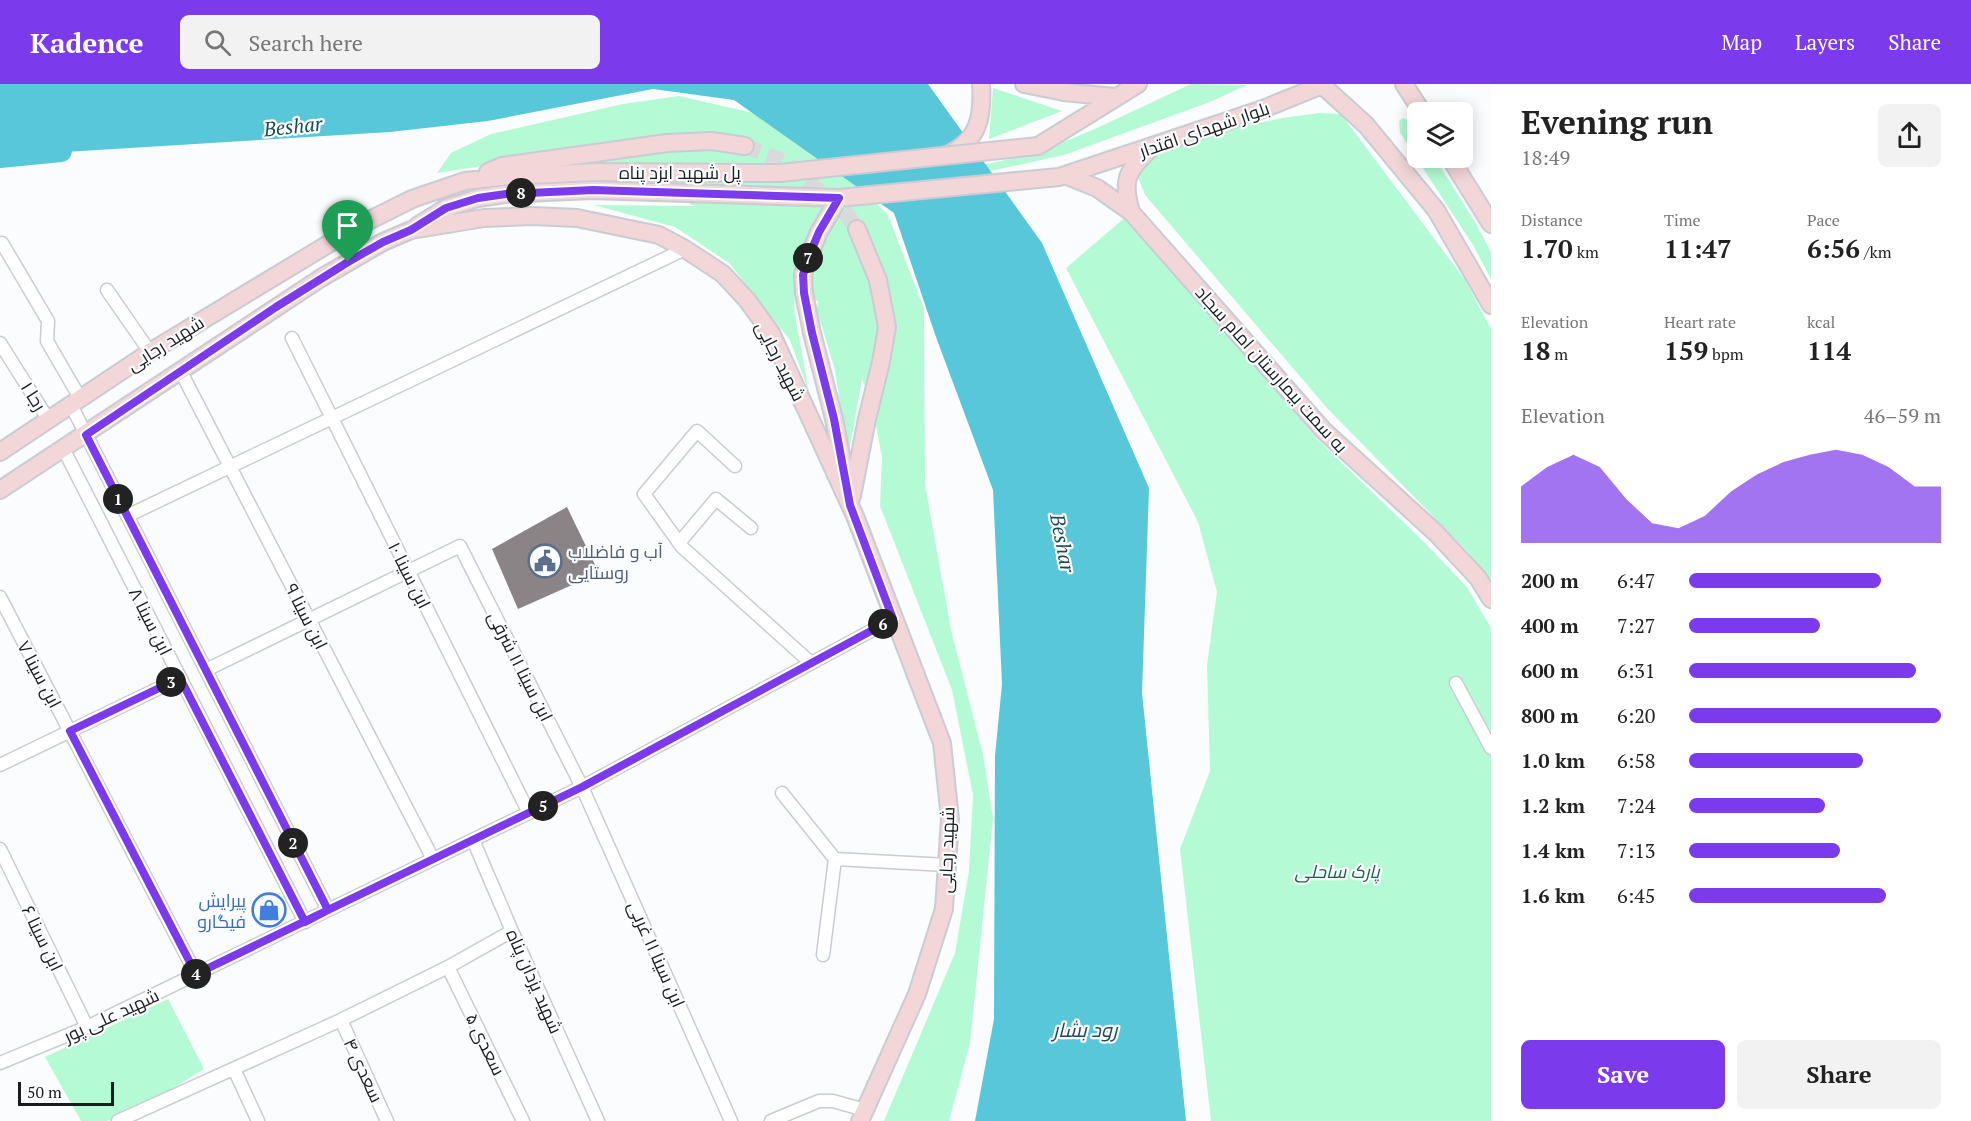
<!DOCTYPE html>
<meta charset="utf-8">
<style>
body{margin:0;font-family:"PT Serif",Cairo,serif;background:#f2f2f2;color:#222;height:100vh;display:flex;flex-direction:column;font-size:22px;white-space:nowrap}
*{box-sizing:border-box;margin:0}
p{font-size:20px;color:#767676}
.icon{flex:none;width:33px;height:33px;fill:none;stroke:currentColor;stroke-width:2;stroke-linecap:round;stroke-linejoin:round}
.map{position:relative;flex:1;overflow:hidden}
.side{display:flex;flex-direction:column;background:#fff;width:480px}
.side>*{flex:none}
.buttons{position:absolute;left:1407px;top:18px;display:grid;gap:12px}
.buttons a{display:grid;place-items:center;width:66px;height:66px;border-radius:9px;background:#fff;box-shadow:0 3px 15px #0003;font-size:30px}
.scale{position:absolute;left:18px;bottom:15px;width:96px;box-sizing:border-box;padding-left:6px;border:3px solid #1a1b1d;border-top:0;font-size:16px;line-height:21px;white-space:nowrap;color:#1a1b1d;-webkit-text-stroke:4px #fafcfe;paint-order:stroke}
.pin{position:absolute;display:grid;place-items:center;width:51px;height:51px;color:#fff;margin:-62px -26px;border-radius:50% 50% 50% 0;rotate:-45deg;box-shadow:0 0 6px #0007}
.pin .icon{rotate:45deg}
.km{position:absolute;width:30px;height:30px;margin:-15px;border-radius:50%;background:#222;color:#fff;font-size:16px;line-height:30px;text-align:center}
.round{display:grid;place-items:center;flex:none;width:63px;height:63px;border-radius:9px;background:#f2f2f2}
.overview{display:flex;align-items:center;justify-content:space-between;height:102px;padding:0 30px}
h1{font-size:33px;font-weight:700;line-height:45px}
.figures{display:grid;grid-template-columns:repeat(3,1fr);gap:9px;height:102px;padding:6px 30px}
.figures div{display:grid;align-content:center}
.figures b{font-size:26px;font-weight:700}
.figures small{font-size:16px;font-weight:400}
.figures p{font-size:16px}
.chart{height:168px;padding:12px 30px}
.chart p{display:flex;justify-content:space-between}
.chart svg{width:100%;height:108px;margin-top:6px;fill:#7c3aed;opacity:.7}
.button{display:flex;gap:12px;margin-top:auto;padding:12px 30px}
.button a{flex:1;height:69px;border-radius:9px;background:#7c3aed;color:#fff;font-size:24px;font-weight:700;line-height:69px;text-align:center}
.button a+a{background:#f2f2f2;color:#222}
ul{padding:0 30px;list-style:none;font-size:20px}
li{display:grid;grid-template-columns:96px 72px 1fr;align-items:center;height:45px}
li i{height:15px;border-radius:8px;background:#7c3aed}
header{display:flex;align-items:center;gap:36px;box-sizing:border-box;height:84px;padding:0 30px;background:#7c3aed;color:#fff}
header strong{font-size:28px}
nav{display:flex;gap:33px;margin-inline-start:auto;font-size:21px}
.search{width:420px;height:54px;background:#f2f2f2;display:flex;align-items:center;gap:15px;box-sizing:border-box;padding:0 21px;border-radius:9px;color:#767676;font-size:22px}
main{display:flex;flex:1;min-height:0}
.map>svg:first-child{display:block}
.green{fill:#b4fbd5}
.water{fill:#58c7da}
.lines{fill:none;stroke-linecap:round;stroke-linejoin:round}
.river{stroke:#58c7da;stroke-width:22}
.building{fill:#8a8487}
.secondary-tunnel{stroke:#d8dadc;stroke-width:16;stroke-dasharray:16 8;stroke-linecap:butt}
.street-casing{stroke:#c9ccd2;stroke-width:15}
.secondary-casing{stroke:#c9ccd2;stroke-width:20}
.street{stroke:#fff;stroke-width:12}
.secondary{stroke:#f2d6d8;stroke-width:16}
.secondary-bridge-casing{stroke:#c9ccd2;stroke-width:20;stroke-linecap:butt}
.secondary-bridge{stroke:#f2d6d8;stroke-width:16}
.route-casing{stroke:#fff;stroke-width:12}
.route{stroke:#7c3aed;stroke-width:8}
.labels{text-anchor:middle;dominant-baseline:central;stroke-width:4.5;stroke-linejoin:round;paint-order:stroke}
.street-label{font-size:18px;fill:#1a1b1d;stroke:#fafcfe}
.service-label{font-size:18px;fill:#4e5e75;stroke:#fafcfe;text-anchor:start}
.park-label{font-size:18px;font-style:italic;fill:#1d5d41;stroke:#fafcfe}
.shop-label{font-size:18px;fill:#366cbe;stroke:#fafcfe;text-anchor:end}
.water-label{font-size:20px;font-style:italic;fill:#1a4b53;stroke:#fafcfe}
</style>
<header>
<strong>Kadence</strong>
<div class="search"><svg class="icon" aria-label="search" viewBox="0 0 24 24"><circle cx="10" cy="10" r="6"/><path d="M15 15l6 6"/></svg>Search here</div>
<nav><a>Map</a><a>Layers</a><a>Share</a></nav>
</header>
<main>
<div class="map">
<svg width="1491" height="1037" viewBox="0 0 1491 1037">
<rect width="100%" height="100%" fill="#fafcfe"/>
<path class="green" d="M1191,0l56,1 -37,17 -146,53 -92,20 -106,18 22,22 36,94 1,176 26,145 32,125 10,63 -23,225 -21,78h-65l71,-168 14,-82 4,-76 -21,-105 -72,-184 2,-49 -11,-57 -9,-21 -14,78 -13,-87 -18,-60 1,-8 -22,-25 -2,33 15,82 -19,-52 -61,-77 -54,-36 -81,-22 101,1 -47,-22 -70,-1 -124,14 -17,5 7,-9 134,-15 52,-1 -70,-23 -123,19 14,-20 40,-19 132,-30 56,-8 104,24 186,48 69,-15 59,-25z
M993,4l69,23 -73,28z
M1319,29l22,1 124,166 26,49v256l-24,-34 -140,-143 -182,-213 -17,-45 155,-32z
M1403,34c20,9 15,20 15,40h17l41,66 15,28v27l-18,-34 -73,-112 -1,-12z
M1129,130l188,225 106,102 43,45 25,42v493h-280l-31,-272 30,-78 -3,-106 10,-73 -19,-70 -132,-254z
M168,915l36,70 -75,46 -23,6h-25l-36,-64z"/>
<path class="water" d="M0,0h928l114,159 107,245 -7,205 44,428h-211l19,-102 1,-263 7,-72 -9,-194 -57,-153 -42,-124 -160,-113 -81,-11 -165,32 -98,11 -390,24z"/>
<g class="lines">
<path class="river" d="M0,73l61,-6"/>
</g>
<path class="building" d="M567,423l32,66 -81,36 -26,-60z"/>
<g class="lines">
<path class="secondary-tunnel" d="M745,62l40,16 63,54 9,13"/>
<g class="street-casing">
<path id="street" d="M2,159l46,78 -1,20 33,57
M107,206l43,62
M292,254l237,475
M0,259l48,76
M181,288l252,487
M71,321l257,505
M63,364l242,474
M735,382l-38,-35 -53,63 38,53 129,116
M127,432l558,-267
M679,459l37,-44 35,29
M0,513l196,377
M206,586l254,-124 122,241 149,334
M1456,599l35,65
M0,681l180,-87
M782,709l53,66
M473,756l39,91 86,190
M0,765l87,178
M823,871l12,-96 112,6
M448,883l75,154
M341,936l46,101
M0,979l87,-36 495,-240 311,-168
M234,985l24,52
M118,1037l223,-101 107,-53 64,-36
M771,1037l48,-20h14l32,9"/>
</g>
<g class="secondary-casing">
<path id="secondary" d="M1024,0l40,8 51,5
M1404,0l18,28
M1038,62l100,-62
M947,71c32,-14 36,-39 34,-71
M1450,74l41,66
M488,88l14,-6 165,-23 45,-2 33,5
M1065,91l32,13 34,24 193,219 112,102 42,45 13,21
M839,114l-20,34 -12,29 -4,14 1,18 8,40 22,86 12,62
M1131,128c-9,-30 -5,-41 18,-62
M417,142l29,-18 32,-10 27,-4 88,-4 246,8 220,-21 204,-68 59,-24 44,40 70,85 55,95
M0,368l150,-100 208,-126 54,-27 53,-18 45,-5 87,-4 183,1
M0,406l321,-212 62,-36 28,-12 73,-12 48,-2 45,2 82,17 26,14 38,25 24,26 24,33 84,183 87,227 8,76 -6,90 -27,85 -57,127
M852,412l15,-77 14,-57 6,-35 -9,-47 -21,-51"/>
</g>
<use href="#street" class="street"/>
<use href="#secondary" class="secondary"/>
<g class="secondary-bridge-casing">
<path id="secondary-bridge" d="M780,89l258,-27"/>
</g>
<use href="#secondary-bridge" class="secondary-bridge"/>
</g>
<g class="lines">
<g class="route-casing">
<path id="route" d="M348,178l-72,45 -190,128 242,475 -23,12 -125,-244 -110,53 126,243 386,-187 311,-168 -43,-114 -16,-86 -22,-86 -8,-40 -1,-18 4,-14 12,-29 20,-34 -246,-8 -87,4 -28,4 -32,10 -35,22 -28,12 -35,20"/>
</g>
<use href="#route" class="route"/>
</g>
<defs>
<g id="civic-ring" transform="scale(1.725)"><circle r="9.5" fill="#fafcfe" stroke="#5c6f8a" stroke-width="1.5"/><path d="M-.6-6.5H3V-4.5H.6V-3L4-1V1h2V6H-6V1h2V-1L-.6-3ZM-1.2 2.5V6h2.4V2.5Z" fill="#5c6f8a"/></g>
<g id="shop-ring" transform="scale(1.725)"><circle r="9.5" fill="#fafcfe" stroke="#3f7fe0" stroke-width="1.5"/><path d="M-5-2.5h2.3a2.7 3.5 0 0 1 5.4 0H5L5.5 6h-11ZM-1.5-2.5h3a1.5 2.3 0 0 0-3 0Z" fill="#3f7fe0"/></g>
</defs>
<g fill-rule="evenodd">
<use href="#civic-ring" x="545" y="477"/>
<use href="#shop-ring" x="269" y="826"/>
</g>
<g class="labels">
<g class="street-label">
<text transform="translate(1204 45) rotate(-19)">بلوار شهدای اقتدار</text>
<text x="680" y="88">پل شهید ایزد پناه</text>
<text transform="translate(165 259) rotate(-32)">شهید رجایی</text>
<text transform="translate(781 277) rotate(63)">شهید رجایی</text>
<text transform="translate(1272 285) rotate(48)">به سمت بیمارستان امام سجاد</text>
<text transform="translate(34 312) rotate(58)">رجا ۱</text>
<text transform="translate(410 491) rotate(63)">ابن سینا ۱۰</text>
<text transform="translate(307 532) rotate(63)">ابن سینا ۹</text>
<text transform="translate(151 537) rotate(63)">ابن سینا ۸</text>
<text transform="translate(521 582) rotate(63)">ابن سینا ۱۱ شرقی</text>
<text transform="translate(40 590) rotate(62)">ابن سینا ۷</text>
<text transform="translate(946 766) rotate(-88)">شهید رجایی</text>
<text transform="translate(43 854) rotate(64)">ابن سینا ۶</text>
<text transform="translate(657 870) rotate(66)">ابن سینا ۱۱ غربی</text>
<text transform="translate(535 897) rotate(66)">شهید یزدان پناه</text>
<text transform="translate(111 931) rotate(-25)">شهید علی پور</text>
<text transform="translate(486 960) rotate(64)">سعدی ۵</text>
<text transform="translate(364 986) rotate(65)">سعدی ۴</text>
</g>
<g class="service-label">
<text x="568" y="467">آب و فاضلاب<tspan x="568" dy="21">روستایی</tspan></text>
</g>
<g class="park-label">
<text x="1337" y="787">پارک ساحلی</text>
</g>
<g class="shop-label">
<text x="246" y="816">پیرایش<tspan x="246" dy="21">فیگارو</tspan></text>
</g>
<g class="water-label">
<text transform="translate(293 42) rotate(-6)">Beshar</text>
<text transform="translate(1063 459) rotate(79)">Beshar</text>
<text x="1085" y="945">رود بشار</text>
</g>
</g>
</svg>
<div class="buttons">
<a><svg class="icon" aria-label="layers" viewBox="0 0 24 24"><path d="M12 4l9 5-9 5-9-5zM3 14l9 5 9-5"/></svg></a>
</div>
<div class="scale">50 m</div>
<div class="pin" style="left:348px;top:178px;background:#1e9e55"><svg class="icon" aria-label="arrive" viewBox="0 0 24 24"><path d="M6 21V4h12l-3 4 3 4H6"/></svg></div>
<b class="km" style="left:118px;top:415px">1</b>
<b class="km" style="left:293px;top:759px">2</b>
<b class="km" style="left:171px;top:598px">3</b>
<b class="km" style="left:196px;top:890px">4</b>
<b class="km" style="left:543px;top:722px">5</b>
<b class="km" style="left:883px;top:540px">6</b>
<b class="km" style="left:808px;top:174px">7</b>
<b class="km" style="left:521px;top:109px">8</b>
</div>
<section class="side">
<div class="overview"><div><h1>Evening run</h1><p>18:49</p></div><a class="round"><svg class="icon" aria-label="share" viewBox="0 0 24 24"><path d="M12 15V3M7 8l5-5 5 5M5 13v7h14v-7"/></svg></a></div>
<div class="figures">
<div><p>Distance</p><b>1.70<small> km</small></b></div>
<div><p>Time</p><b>11:47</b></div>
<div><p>Pace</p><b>6:56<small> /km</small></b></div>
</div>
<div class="figures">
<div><p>Elevation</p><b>18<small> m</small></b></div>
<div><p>Heart rate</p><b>159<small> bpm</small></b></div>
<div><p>kcal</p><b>114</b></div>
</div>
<div class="chart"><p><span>Elevation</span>46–59 m</p>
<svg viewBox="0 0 160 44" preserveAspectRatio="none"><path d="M0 44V21L10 13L20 8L30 13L40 26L50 36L60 38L70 33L80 23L90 16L100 11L110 8L120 6L130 8L140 13L150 21L160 21V44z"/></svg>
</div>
<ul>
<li><b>200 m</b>6:47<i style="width:76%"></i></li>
<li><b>400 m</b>7:27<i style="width:52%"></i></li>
<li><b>600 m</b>6:31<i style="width:90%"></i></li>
<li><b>800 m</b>6:20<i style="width:100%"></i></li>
<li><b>1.0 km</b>6:58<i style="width:69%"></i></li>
<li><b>1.2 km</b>7:24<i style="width:54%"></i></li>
<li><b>1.4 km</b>7:13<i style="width:60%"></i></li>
<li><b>1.6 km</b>6:45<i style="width:78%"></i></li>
</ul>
<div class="button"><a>Save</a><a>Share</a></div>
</section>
</main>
